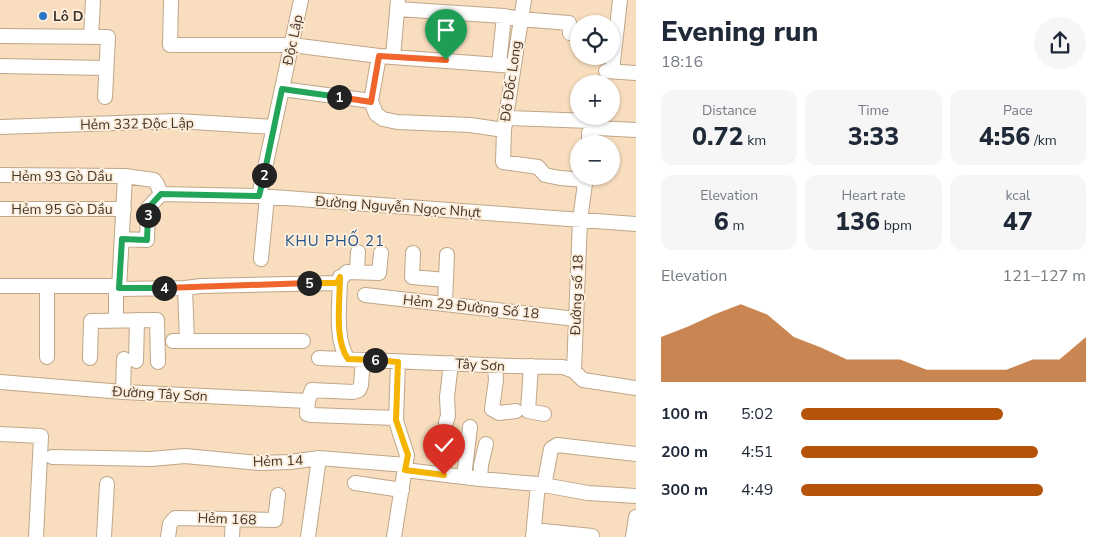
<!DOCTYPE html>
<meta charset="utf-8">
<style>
body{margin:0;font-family:"Nunito Sans",sans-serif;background:#f6f6f7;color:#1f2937;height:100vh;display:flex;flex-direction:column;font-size:19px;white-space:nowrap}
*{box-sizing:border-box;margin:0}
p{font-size:16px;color:#747a83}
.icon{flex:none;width:28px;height:28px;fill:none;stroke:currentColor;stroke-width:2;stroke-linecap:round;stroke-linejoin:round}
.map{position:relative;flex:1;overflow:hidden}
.panel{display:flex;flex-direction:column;background:#fff;width:475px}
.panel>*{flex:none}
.fabs{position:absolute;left:570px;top:15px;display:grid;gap:10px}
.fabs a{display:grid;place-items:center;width:50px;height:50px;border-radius:50%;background:#fff;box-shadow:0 1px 4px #0004;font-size:25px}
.pin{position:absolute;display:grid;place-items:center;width:42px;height:42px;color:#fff;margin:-51px -21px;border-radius:50% 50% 50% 0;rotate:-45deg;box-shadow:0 0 5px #0007}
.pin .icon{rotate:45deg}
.km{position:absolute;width:25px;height:25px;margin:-12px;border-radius:50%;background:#222;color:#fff;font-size:14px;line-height:25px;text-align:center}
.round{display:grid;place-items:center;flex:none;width:52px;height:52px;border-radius:26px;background:#f6f6f7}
.head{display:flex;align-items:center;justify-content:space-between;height:85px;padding:0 25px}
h1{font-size:28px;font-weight:800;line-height:38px}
.stats{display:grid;grid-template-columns:repeat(3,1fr);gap:8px;height:85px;padding:5px 25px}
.stats div{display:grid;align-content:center;border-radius:12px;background:#f6f6f7;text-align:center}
.stats b{font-size:25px;font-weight:800}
.stats small{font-size:14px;font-weight:400}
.stats p{font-size:14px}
.chart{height:140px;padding:10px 25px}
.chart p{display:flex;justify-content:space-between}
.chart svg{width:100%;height:90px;margin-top:5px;fill:#b45309;opacity:.7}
ul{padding:0 25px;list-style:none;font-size:16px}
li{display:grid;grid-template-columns:80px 60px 1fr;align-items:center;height:38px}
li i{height:12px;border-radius:6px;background:#b45309}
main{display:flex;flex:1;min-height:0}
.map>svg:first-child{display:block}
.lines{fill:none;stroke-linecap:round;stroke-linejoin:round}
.minor-casing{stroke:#bfa688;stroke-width:16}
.minor{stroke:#fff;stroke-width:14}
.split-1-casing{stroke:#fff;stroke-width:10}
.split-2-casing{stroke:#fff;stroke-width:10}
.split-3-casing{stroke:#fff;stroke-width:10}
.split-4-casing{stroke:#fff;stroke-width:10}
.split-5-casing{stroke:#fff;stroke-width:10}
.split-6-casing{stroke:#fff;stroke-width:10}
.split-7-casing{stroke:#fff;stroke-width:10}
.split-1{stroke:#f0652b;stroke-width:6}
.split-2{stroke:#22a559;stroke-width:6}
.split-3{stroke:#22a559;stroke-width:6}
.split-4{stroke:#22a559;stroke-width:6}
.split-5{stroke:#f0652b;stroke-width:6}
.split-6{stroke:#f5b400;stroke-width:6}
.split-7{stroke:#f5b400;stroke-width:6}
.poi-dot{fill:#2575c4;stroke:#fdedda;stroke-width:2}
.labels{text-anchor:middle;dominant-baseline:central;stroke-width:4;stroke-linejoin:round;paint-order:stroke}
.poi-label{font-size:14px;font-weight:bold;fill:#403629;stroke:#fdedda;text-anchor:start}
.street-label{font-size:14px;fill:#403629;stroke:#fdedda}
.neighbourhood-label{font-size:15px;letter-spacing:1px;fill:#235487;stroke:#fdedda}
</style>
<main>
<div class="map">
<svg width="636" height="537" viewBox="0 0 636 537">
<rect width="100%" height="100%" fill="#f8debe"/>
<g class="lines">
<g class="minor-casing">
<path id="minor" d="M171,0l-1,45h122l87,11 135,10
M524,0l-20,130 -1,32 35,5 7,8 15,3 26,2
M397,9l107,7
M0,36l108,1 -3,60
M91,37l2,-37
M393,57l5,-57
M499,64l5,-48 16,3 49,4 1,10 9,1
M0,66l106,2
M606,71l30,2
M612,71l8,-71
M282,89l89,12 8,-45
M371,101l5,13 7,5 14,3 73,3 34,5
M506,118l85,3
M0,127l177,-6 97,6
M589,144v-11l8,-5 39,2
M0,175l125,1 29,4 3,4 4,10
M161,194l98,2 377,28
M259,196l42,-196
M0,209h124
M122,239l25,1 1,-32 13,-14
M413,253l-1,24 34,3
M261,259l6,-62
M357,272l1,-20
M340,277c0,24 -6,63 8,82
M0,286h116l3,3 66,-1 16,-2 136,-3 10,-11 32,1 2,-20
M185,288l2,53
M119,289l6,-113
M365,295l211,24
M445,303l2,-48
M116,320v-34
M173,341h130
M47,357v-71
M90,358l1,-37 66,-1 1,42
M319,358l193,8 51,1 11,4 9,9 53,8
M136,361l1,-41
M495,366l1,14 -4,29 7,4 17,-2
M531,366l-3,45 16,3
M574,371l6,-151 6,-44
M0,382l123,10 185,9 4,-11 41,2 6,-2 2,-5 2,-25
M123,392l1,-33
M308,401l-1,13 4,1 85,3
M446,422l2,-6 -1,-19 4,-34
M0,434l41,2 -5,101
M52,457l99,2 34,-3 74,7 31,-1 29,-4 87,7
M405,470l75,9 58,5 50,9 48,3
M464,477l6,-50
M480,479l1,-14 5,-21
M355,483l47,7
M544,486l7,-37 6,-4 79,9
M534,530l58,6
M104,537l3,-53
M168,537l2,-13 5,-6 100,2 3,-25
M232,537l1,-17
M308,537l11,-79
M394,537l13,-82 -11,-34 2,-59
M533,537l5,-53
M633,537l3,-20"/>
</g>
<use href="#minor" class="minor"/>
</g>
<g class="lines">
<g class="split-1-casing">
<path id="split-1" d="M339,97l32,5 8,-46 67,4"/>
</g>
<g class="split-2-casing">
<path id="split-2" d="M264,175l18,-86 57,8"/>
</g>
<g class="split-3-casing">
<path id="split-3" d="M148,215v-7l13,-14 98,2 5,-21"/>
</g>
<g class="split-4-casing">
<path id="split-4" d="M148,215l-1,25 -25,-1 -3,49h45"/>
</g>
<g class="split-5-casing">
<path id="split-5" d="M164,288l145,-5"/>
</g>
<g class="split-6-casing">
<path id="split-6" d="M309,283h28l3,-6c0,24 -6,63 8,82l27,1"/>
</g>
<g class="split-7-casing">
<path id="split-7" d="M375,360l23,2 -2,58 12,35 -3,15 39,5"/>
</g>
<use href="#split-1" class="split-1"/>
<use href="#split-2" class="split-2"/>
<use href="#split-3" class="split-3"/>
<use href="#split-4" class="split-4"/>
<use href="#split-5" class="split-5"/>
<use href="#split-6" class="split-6"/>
<use href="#split-7" class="split-7"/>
</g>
<circle class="poi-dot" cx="43" cy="16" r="5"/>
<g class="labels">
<g class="poi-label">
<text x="53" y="16">Lô D</text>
</g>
<g class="street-label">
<text transform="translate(293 40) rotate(-78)">Độc Lập</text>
<text transform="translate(511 81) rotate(-82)">Đô Đốc Long</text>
<text transform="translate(137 124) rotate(-1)">Hẻm 332 Độc Lập</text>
<text x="62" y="176">Hẻm 93 Gò Dầu</text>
<text transform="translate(398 207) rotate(4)">Đường Nguyễn Ngọc Nhựt</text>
<text x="62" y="209">Hẻm 95 Gò Dầu</text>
<text transform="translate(577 295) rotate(-88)">Đường số 18</text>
<text transform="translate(471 307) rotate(6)">Hẻm 29 Đường Số 18</text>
<text transform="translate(480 365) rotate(3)">Tây Sơn</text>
<text transform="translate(160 394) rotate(3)">Đường Tây Sơn</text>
<text transform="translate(278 461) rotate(-2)">Hẻm 14</text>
<text transform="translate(227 519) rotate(2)">Hẻm 168</text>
</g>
<g class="neighbourhood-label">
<text x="335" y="241">KHU PHỐ 21</text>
</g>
</g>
</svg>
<div class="fabs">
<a><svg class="icon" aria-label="locate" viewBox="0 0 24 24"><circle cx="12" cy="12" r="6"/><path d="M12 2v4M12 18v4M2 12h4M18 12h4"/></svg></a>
<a>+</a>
<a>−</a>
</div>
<div class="pin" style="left:446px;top:60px;background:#1e9e55"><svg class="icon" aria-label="arrive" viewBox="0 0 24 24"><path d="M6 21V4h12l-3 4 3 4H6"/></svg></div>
<div class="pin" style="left:444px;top:475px;background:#d93025"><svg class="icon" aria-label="check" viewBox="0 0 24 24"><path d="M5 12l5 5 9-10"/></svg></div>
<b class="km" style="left:339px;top:97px">1</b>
<b class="km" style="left:264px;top:175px">2</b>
<b class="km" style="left:148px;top:215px">3</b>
<b class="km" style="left:164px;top:288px">4</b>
<b class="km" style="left:309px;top:283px">5</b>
<b class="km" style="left:375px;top:360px">6</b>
</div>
<section class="panel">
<div class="head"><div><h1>Evening run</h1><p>18:16</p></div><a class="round"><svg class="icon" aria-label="share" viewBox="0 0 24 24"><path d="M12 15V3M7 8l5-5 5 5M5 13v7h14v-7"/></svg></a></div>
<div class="stats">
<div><p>Distance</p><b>0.72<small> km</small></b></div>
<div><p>Time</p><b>3:33</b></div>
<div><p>Pace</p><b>4:56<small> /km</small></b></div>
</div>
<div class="stats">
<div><p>Elevation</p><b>6<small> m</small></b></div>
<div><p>Heart rate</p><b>136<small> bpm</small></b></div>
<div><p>kcal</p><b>47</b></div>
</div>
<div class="chart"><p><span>Elevation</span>121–127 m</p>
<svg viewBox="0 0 160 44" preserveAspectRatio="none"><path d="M0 44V22L10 17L20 11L30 6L40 11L50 22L60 27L70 33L80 33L90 33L100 38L110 38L120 38L130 38L140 33L150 33L160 22V44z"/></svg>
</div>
<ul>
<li><b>100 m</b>5:02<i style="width:71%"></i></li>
<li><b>200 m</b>4:51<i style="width:83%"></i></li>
<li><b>300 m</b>4:49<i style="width:85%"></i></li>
</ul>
</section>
</main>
